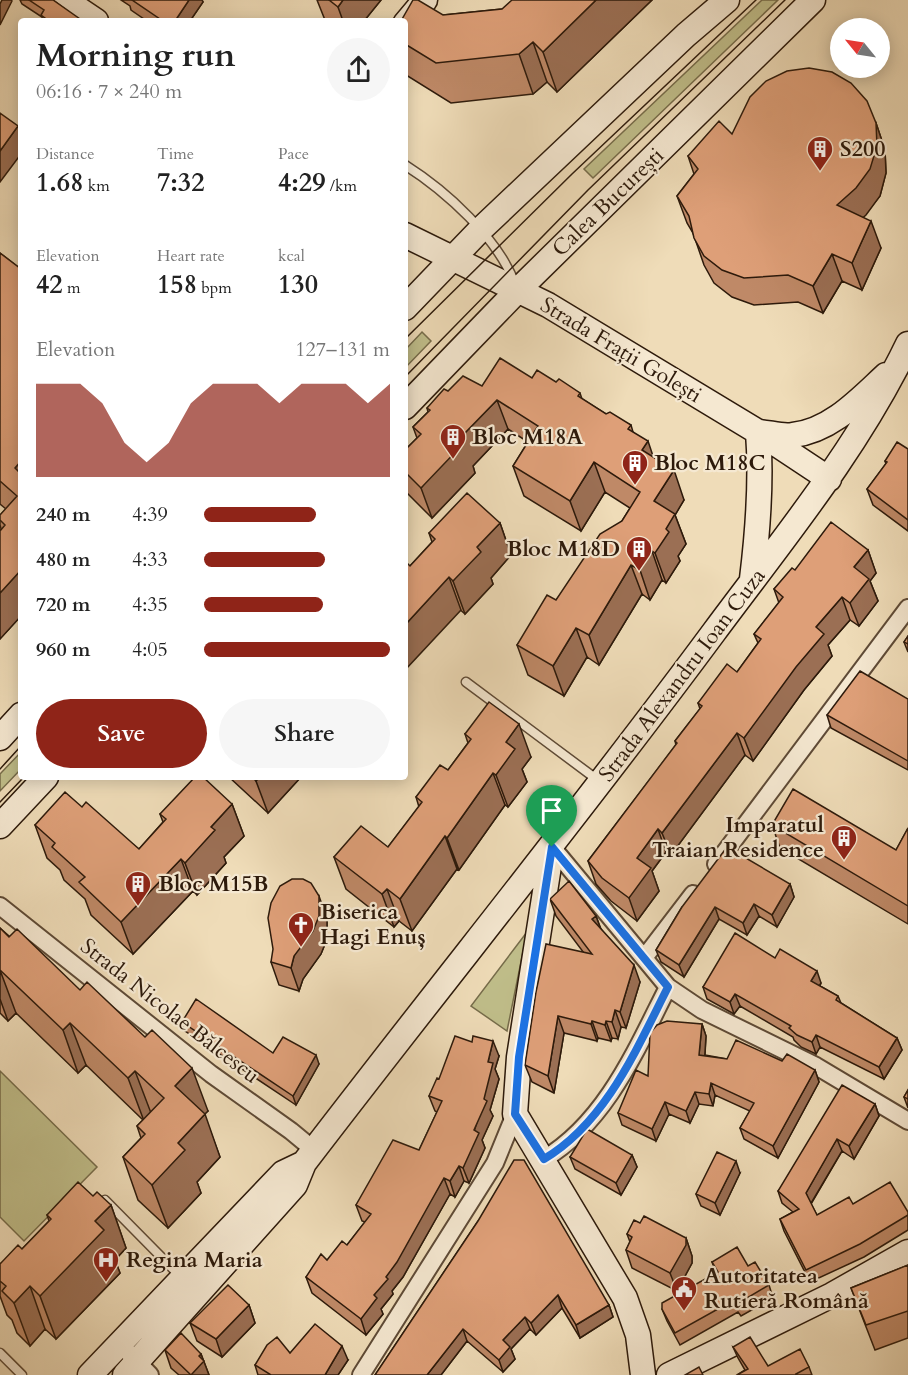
<!DOCTYPE html>
<meta charset="utf-8">
<style>
body{margin:0;font-family:Cardo,serif;background:#f6f6f6;color:#222;height:100vh;display:flex;flex-direction:column;font-size:22px;white-space:nowrap}
*{box-sizing:border-box;margin:0}
p{font-size:20px;color:#767676}
.icon{flex:none;width:33px;height:33px;fill:none;stroke:currentColor;stroke-width:2;stroke-linecap:round;stroke-linejoin:round}
.map{position:relative;flex:1;overflow:hidden}
.details{position:absolute;left:18px;top:18px;width:390px;height:762px;display:flex;flex-direction:column;background:#fff;border-radius:6px;box-shadow:0 3px 15px #0003}
.details>*{flex:none}
.needle{width:39px;rotate:300deg}
.tools{position:absolute;left:830px;top:18px;display:grid;gap:12px}
.tools a{display:grid;place-items:center;width:60px;height:60px;border-radius:50%;background:#fff;box-shadow:0 3px 15px #0003;font-size:30px}
.pin{position:absolute;display:grid;place-items:center;width:51px;height:51px;color:#fff;margin:-62px -26px;border-radius:50% 50% 50% 0;rotate:-45deg;box-shadow:0 0 6px #0007}
.pin .icon{rotate:45deg}
.round{display:grid;place-items:center;flex:none;width:63px;height:63px;border-radius:32px;background:#f6f6f6}
.overview{display:flex;align-items:center;justify-content:space-between;height:102px;padding:0 18px}
h1{font-size:33px;font-weight:700;line-height:45px}
.stats{display:grid;grid-template-columns:repeat(3,1fr);gap:9px;height:102px;padding:6px 18px}
.stats div{display:grid;align-content:center}
.stats b{font-size:26px;font-weight:700}
.stats small{font-size:16px;font-weight:400}
.stats p{font-size:16px}
.chart{height:168px;padding:12px 18px}
.chart p{display:flex;justify-content:space-between}
.chart svg{width:100%;height:108px;margin-top:6px;fill:#8f2418;opacity:.7}
.action{display:flex;gap:12px;margin-top:auto;padding:12px 18px}
.action a{flex:1;height:69px;border-radius:36px;background:#8f2418;color:#fff;font-size:24px;font-weight:700;line-height:69px;text-align:center}
.action a+a{background:#f6f6f6;color:#222}
ul{padding:0 18px;list-style:none;font-size:20px}
li{display:grid;grid-template-columns:96px 72px 1fr;align-items:center;height:45px}
li i{height:15px;border-radius:8px;background:#8f2418}
.map>svg:first-child{display:block}
.green{fill:#c0be8a;stroke:#766c4a;stroke-width:1.5}
.lines{fill:none;stroke-linecap:round;stroke-linejoin:round}
.lane-casing{stroke:#5e4a36;stroke-width:11}
.street-casing{stroke:#5e4a36;stroke-width:20}
.secondary-casing{stroke:#2d1a0b;stroke-width:27}
.lane{stroke:#f5e8d1;stroke-width:8}
.street{stroke:#f5e8d1;stroke-width:16}
.secondary{stroke:#f5e8d1;stroke-width:24}
.tram{stroke:#2d1a0b;stroke-width:1.5}
.wall{fill:#bf8967;stroke:#2d1a0b;stroke-width:1.5}
.shaded-wall{fill:#9b6f54;stroke:#2d1a0b;stroke-width:1.5}
.building{fill:#de9f78;stroke:#2d1a0b;stroke-width:1.5}
.route-casing{stroke:#fff;stroke-width:12}
.route{stroke:#1a73e8;stroke-width:8}
.labels{text-anchor:middle;dominant-baseline:central;stroke-width:4.5;stroke-linejoin:round;paint-order:stroke}
.poi-label{font-size:22px;font-weight:bold;fill:#2d1a0b;stroke:#f5e8d1;text-anchor:start}
.street-label{font-size:22px;fill:#2d1a0b;stroke:#f5e8d1}
</style>
<div class="map">
<svg width="908" height="1375" viewBox="0 0 908 1375">
<rect width="100%" height="100%" fill="#efdcb8"/>
<filter id="stains"><feTurbulence type="fractalNoise" baseFrequency=".00333" numOctaves="4"/><feColorMatrix values="0 0 0 0 .2 0 0 0 0 .09 0 0 0 0 .02 0 0 0 .5 -.17"/></filter>
<radialGradient id="worn" r=".72"><stop offset=".6" stop-color="#630" stop-opacity="0"/><stop offset="1" stop-color="#630" stop-opacity=".3"/></radialGradient>
<path class="green" d="M762,0h16l-185,178 -9,-9z
M422,332l9,9 -26,27v-18z
M21,752v17l-21,22v-17z
M527,932l-20,99 -36,-25z
M0,1071l97,96 -73,74 -24,-24z"/>
<g class="lines">
<g class="lane-casing">
<path id="lane" d="M405,165c41,26 93,73 110,119
M466,682l133,99
M105,1200l75,76
M0,1353l22,22"/>
</g>
<g class="street-casing">
<path id="street" d="M552,847l116,140 34,23 114,56 92,55
M716,864l192,-256
M0,906l211,168 80,57 23,19
M644,958l49,-64
M544,1159c62,-37 92,-109 124,-172
M120,1344l30,31
M361,1375l134,-212 20,-49"/>
</g>
<g class="secondary-casing">
<path id="secondary" d="M65,0l31,21
M405,24l20,-24
M405,235l143,70 210,127 71,47
M405,308l75,-78 206,-195 41,-35
M405,407l113,-117 295,-290
M760,432c11,1 23,5 33,3 38,-4 67,-36 93,-60
M752,579c6,-49 10,-97 6,-147
M0,738l21,-23
M0,826l46,-49
M552,847l-33,210 -4,57 110,184 13,37 5,40
M90,1375l193,-202 21,-10
M125,1375l170,-190 9,-22c136,-178 277,-351 410,-531 69,-93 143,-182 194,-288
M669,1375l163,-80 76,-43"/>
</g>
<use href="#lane" class="lane"/>
<use href="#street" class="street"/>
<use href="#secondary" class="secondary"/>
<path class="tram" d="M405,339l167,-165 184,-174
M405,377l183,-187 197,-190
M0,769l21,-23
M0,802l24,-25"/>
</g>
<path class="wall" d="M20,0h33l28,21h-38l-1,-4 -20,-13z
M121,0h81l1,2 -13,19h-43l-16,-11 -1,-4z
M317,0h64l-17,21h-38l-1,-1z
M652,0l-95,92 -10,-10 -14,12 -82,9 -45,-28 -1,-3v-51l38,-6 59,-6z
M876,123l9,27 1,23 -6,23 -17,21 18,31 -19,42 -20,-9 -19,32 -25,-11 -44,3 -22,-8 -18,-14 -10,-18 -11,-32 -6,-10 -10,-27 17,-22 -6,-18 44,-22z
M0,253l21,16v347l-21,23v-108l1,-2 -1,-4v-10l6,-6 -6,-5z
M532,378l24,4 24,11 2,6 24,15 25,11 2,7 21,25 30,43 -9,15 11,29 -8,12 2,5 -14,22 -4,-3 -12,20 -8,-6 -43,71 -12,-8 -23,39 -36,-21 -11,-30 39,-45 66,-79 8,-13 -25,-16 -24,39 -57,-35 -11,-30 15,-24 -20,-13 -35,37 2,7 -43,45 -27,-27v-41l12,-12 -4,-11 15,-15 -1,-4 21,-17z
M908,449v82l-35,-26 -6,-16 19,-25 -1,-3z
M500,523l11,32 -20,23 2,6 -28,30 -55,-48 22,-24 -3,-9z
M868,550l8,23 -6,8 8,20 -19,25 -9,-6 -22,25 4,11 -28,34 -51,71 -8,-6 -74,100 -5,-3 -14,19 7,20 -22,30 -26,-20 -15,-17 -8,-23 88,-116 -1,-4 25,-32 -2,-6 39,-31 21,-29 -4,-9 25,-31 -5,-14 21,-19z
M908,636v16l-4,-10z
M908,699v71l-77,-42 -4,-13z
M465,734l66,23 -9,12 5,13 -19,25 -3,-2 -46,65 -2,-1 -45,62 -13,-10 -5,6 -48,-38 -12,-32 54,-10 31,-40 -3,-10 32,-27 20,-27z
M229,777h72l-33,36z
M232,804l12,32 -20,21 2,6 -29,32 -4,-4 -60,63 -42,-39 -6,-16 -21,-19 -4,-10 -13,-12 -12,-33 47,-18 57,42 24,-27 -3,-8z
M772,825l124,25 12,-22v96l-128,-76z
M790,884l4,13 -17,30 -18,-11 -12,19 -28,-16 -35,58 -23,-15 -5,-12 26,-43z
M550,899l46,17 5,13 39,53 -14,46 -5,-1 -3,12 -6,-1 -1,3 -13,-3 -1,3 -33,-8 -10,60 -22,-11 -7,-17 59,-112 -28,-37z
M327,919v20l-6,15 -18,25 -4,12 -20,-6 -8,-23z
M0,928l208,183 -4,3 16,43 -23,25 4,11 -33,35 -30,-28 -15,-43 18,-19 -4,-12 6,-6 -57,-55 -8,8 -62,-60 -8,8 -8,-8z
M775,958l46,25 -1,3 18,10 3,7 56,35 5,12 -18,29 -64,-32 -4,7 -15,-7 -7,-7 -1,-3 -53,-31 -6,8 -27,-15 -4,-12z
M182,1022l91,31 46,11 -23,41 -111,-74z
M702,1024l4,12 -1,19 22,4 55,2 33,9 4,12 -41,76 -34,-19 -4,-11 10,-17 -35,-16 -2,11 -14,-2 -9,19 -21,-9 -13,27 -34,-16 -4,-12 30,-37z
M499,1056l-4,13 4,10 -9,31 3,6 -11,24 3,8 -16,35 -5,-2 -9,16 -5,-3 -47,83 -11,14 1,3 -12,15 2,5 -17,21 -54,-42 -6,-16 41,-32 18,-23 -3,-1 -6,-16 63,-55 18,-38 -2,-1 -6,-15 10,-17z
M908,1090v18l-4,-11z
M875,1104l4,12 -25,43 -12,-8 -31,53 6,11 36,-11 55,8v18l-44,27 -54,25 -26,-51 -4,-12 13,-7 -11,-9 -4,-12z
M632,1155l5,12 -16,28 -46,-26 -5,-12z
M740,1173l-20,42 -19,-9 -5,-12z
M93,1196l18,9 15,43 -11,12 5,13 -64,66 -11,-10 -15,17 -13,-13 -5,-13 -5,-5 -7,-19v-32l22,-15 27,-28 -2,-6z
M478,1221l131,84 4,12 -33,21 -18,-30 -26,27 -6,-6 -19,20 4,10 -12,13 -36,-31 -26,34h-66z
M640,1223l46,15 6,18v7l-15,28 -45,-23 -6,-18 4,-8 -3,-8z
M712,1262l36,4 21,19 4,13 -32,18 -3,-4 -58,33 -13,-24 -5,-12 54,-36z
M908,1265v73l-33,12 -24,-62z
M249,1305l6,18 -33,34 -25,-16 -7,-18z
M733,1347l35,19 41,1 3,8h-75l8,-5 -7,-12z
M165,1350l36,4 8,21h-30l-8,-7z
M348,1360l-10,15h-80l-3,-10z"/>
<path class="shaded-wall" d="M2,0h9l1,1 -12,24v-21z
M189,0h13l1,2 -13,19h-15z
M343,0h38l-17,21h-21l-5,-14z
M596,0h56l-95,92 -14,-40z
M533,42l14,40 -14,12 -14,-40z
M876,123l9,27 1,23 -6,23 -14,19 -19,17 -10,-27z
M18,126l3,9v19l-21,28v-31z
M871,221l10,27 -19,42 -10,-27z
M832,254l10,27 -19,32 -10,-27z
M497,400l11,29 -35,37 2,7 -43,45 -11,-30 39,-50z
M648,441l10,30 -16,-21z
M21,461v24l-6,-17z
M594,462l11,30 -24,39 -11,-30z
M674,470l10,30 -9,15 11,29 -8,12 2,5 -14,22 -11,-30 -1,-52z
M500,523l11,32 -20,23 2,6 -28,30 -12,-33 24,-34z
M868,550l8,23 -6,8 8,20 -19,25 -9,-23 4,-36z
M652,551l10,29 -12,20 -10,-30z
M631,565l11,29 -43,71 -10,-30z
M21,570v46l-21,23v-46z
M449,577l12,33 -56,60v-45z
M842,597l8,23 -22,25 4,11 -28,34 -51,71 -9,-23 72,-111z
M576,628l11,29 -23,39 -11,-30z
M519,724l12,33 -9,12 5,13 -19,25 -12,-32 10,-33z
M737,733l8,22 -74,100 -9,-22z
M493,773l12,32 -46,65 -12,-32z
M259,777h42l-33,36 -12,-32z
M232,804l12,32 -20,21 2,6 -29,32 -12,-32 26,-36z
M658,829l8,23 -14,19 7,20 -22,30 -8,-23 8,-40z
M445,836l12,33 -45,62 -12,-32z
M181,859l12,32 -60,63 -12,-32z
M790,884l4,13 -17,30 -5,-12z
M387,889l12,32 -5,6 -12,-33z
M319,896l8,23v20l-6,15 -18,25 -4,12 -8,-23 3,-12z
M754,904l5,12 -12,19 -4,-12z
M715,907l4,12 -35,58 -5,-12z
M596,916l6,17 -10,-14z
M634,965l6,17 -14,46 -6,-16z
M0,970l16,43 -8,8 -8,-22z
M817,971l4,12 -6,10 -4,-12z
M735,994l5,12 -6,8 -4,-12z
M615,1010l6,17 -3,12 -6,-17z
M558,1016l6,17 -10,60 -6,-17z
M592,1021l6,17 -1,3 -6,-17z
M606,1021l6,17 -1,3 -6,-16z
M70,1023l16,42 -8,8 -15,-43z
M702,1024l4,12 -2,31 -5,-12z
M816,1035l4,12 -4,7 -4,-12z
M897,1038l5,12 -18,29 -5,-12z
M493,1041l6,15 -4,13 4,10 -9,31 3,6 -11,24 3,8 -16,35 -6,-15 21,-69 4,-37z
M316,1055l3,9 -23,41 -3,-9z
M192,1068l16,43 -18,18 -15,-43z
M815,1070l4,12 -41,76 -5,-12z
M135,1071l16,42 -7,8 -16,-43z
M711,1083l4,12 -2,11 -4,-12z
M695,1092l4,12 -9,19 -4,-12z
M665,1102l4,12 -13,27 -4,-12z
M875,1104l4,12 -25,43 -5,-13z
M205,1114l15,43 -23,25 4,11 -33,35 -16,-43 26,-42z
M837,1139l5,12 -32,54 -4,-12z
M632,1155l5,12 -16,28 -5,-12z
M736,1161l4,12 -20,42 -5,-12z
M459,1166l5,15 -9,16 -5,-16z
M444,1178l6,16 -47,83 -11,14 1,3 -12,15 2,5 -17,21 -5,-16 13,-24z
M111,1205l15,43 -11,12 5,13 -64,66 -16,-43 55,-75z
M686,1238l6,18v7l-15,28 -7,-18z
M30,1286l15,43 -15,17 -16,-43z
M558,1295l4,13 -26,27 -5,-12z
M249,1305l6,18 -33,34 -6,-18z
M609,1305l4,12 -33,21 -4,-13z
M525,1317l5,12 -19,20 4,10 -12,13 -4,-12 4,-20z
M463,1329l4,12 -26,34h-14z
M342,1346l6,14 -10,15h-13z
M201,1354l8,21h-18l8,-19z"/>
<path class="building" d="M29,0h24l27,19 -1,2h-30l-8,-6 3,-5z
M132,0h57l-14,21h-12z
M329,0h14l-5,7z
M413,0h5l25,15 59,-6 10,-9h84l-53,52 -10,-10 -14,12 -83,9 -31,-19v-23h-4z
M809,68l23,4 19,11 16,18 9,22 1,23 -7,23 -14,19 -19,17 34,16 -19,42 -20,-9 -19,32 -25,-11 -44,3 -22,-8 -18,-14 -10,-18 -5,-22 -12,-20 21,-27 -10,-13 31,-35 13,13 18,-37 16,-16 21,-10z
M0,113l18,13 -18,25z
M0,253l21,16v192l-6,7 6,6v96l-21,23v-62l5,-6 -5,-5v-5l17,-19 -17,-15z
M500,358l32,20 5,-8 19,12 3,-3 21,14 -2,3 28,18 4,-2 21,13 -3,4 20,12 -6,9 32,20 -20,31 21,13 -9,15 3,3 -14,21 -3,-2 -12,19 -9,-5 -42,70 -13,-7 -23,38 -36,-21 30,-50 9,5 44,-66 22,-13 18,-29 -46,-30 -24,39 -57,-35 25,-40 -41,-26 -37,38 4,5 -43,45 -16,-16v-22l16,-16 -8,-7 17,-17 -3,-2 17,-19 4,2 15,-15 19,10z
M897,442l11,7v71l-41,-31 20,-27 -2,-1z
M467,493l33,30 -23,24 4,5 -28,29 -4,-4 -44,48v-64l5,5 25,-27 -6,-6z
M831,522l37,28 -14,17 15,12 -19,24 -8,-6 -26,30 8,7 -28,33 -52,71 -7,-5 -75,100 -4,-4 -21,29 14,10 -22,30 -27,-20 -14,-17 89,-118 -2,-2 27,-35 -4,-3 29,-39 10,8 24,-33 -7,-5 29,-37 -9,-8 18,-21 3,2z
M908,636v8l-4,-2z
M860,671l48,28v62l-81,-46z
M489,702l30,22 -13,18 9,7 -19,26 -3,-2 -46,65 -2,-2 -45,63 -13,-10 -5,5 -48,-37 27,-31 27,21 34,-45 -6,-5 24,-32 8,5 23,-31 -6,-5z
M195,777h8l29,27 -21,23 4,3 -30,33 -4,-4 -60,63 -42,-40 6,-5 -33,-30 3,-4 -20,-18 30,-33 17,15 4,-5 53,47 27,-30 -6,-5z
M252,777h7l-3,4z
M793,789l103,61 12,-22v78l-136,-81z
M727,847l63,37 -18,31 -18,-11 -11,19 -28,-16 -36,58 -23,-15 26,-43z
M292,879h11l8,4 8,13v20l-6,15 -19,25 -3,12 -20,-6 2,-13 -5,-31 3,-15 9,-17z
M569,881l27,35 -4,3 42,46 -14,47 -5,-2 -3,12 -6,-1 -1,4 -13,-4 -1,3 -33,-8 -10,60 -23,-11 11,-73 10,-48 46,10 -42,-55z
M0,928l9,9 8,-8 63,61 7,-8 58,55 7,-7 40,38 -17,18 30,28 -27,29 7,7 -33,35 -29,-28 22,-23 -8,-8 27,-28 -29,-27 -7,7 -58,-55 -7,7 -63,-60z
M735,933l40,25 5,-9 37,22 -6,10 27,15 -2,4 61,38 -18,29 -63,-32 -4,7 -15,-7 -8,-7 2,-2 -56,-32 -5,8 -27,-15z
M196,999l77,54 10,-16 33,18 -23,41 -111,-74z
M667,1021l35,3 -3,31 28,4 9,-19 46,21 5,-7 28,16 -42,76 -33,-18 14,-25 -43,-20 -2,11 -14,-2 -9,19 -21,-9 -13,27 -34,-16 18,-43 12,6 2,-43 7,-8z
M455,1036l17,6 1,-6 20,5 -5,21 5,1 -9,36 3,2 -13,29 5,3 -16,35 -4,-2 -9,15 -6,-3 -47,84 -11,15 2,2 -14,16 3,3 -16,21 -55,-42 15,-23 6,6 15,-19 5,4 24,-31 -15,-9 37,-65 26,10 23,-49 -13,-5 8,-18 2,1z
M842,1085l33,19 -26,42 -12,-7 -31,54 11,22 32,-18 4,7 37,-22 18,30v3l-48,29 -54,26 -26,-51 19,-10 -21,-18z
M908,1090v9l-4,-2z
M587,1129l45,26 -16,28 -46,-26z
M717,1152l19,9 -21,42 -19,-9z
M514,1160h10l85,145 -33,20 -18,-30 -27,28 -6,-6 -22,23 7,7 -11,13 -36,-31 -36,46h-52l103,-154z
M78,1182l15,14 4,-4 14,13 -16,16 9,9 -64,66 -10,-10 -16,17 -12,-12 4,-5 -6,-5v-17l18,-19 4,4 29,-30 -4,-4z
M644,1216l42,22v7l-16,28 -44,-23 6,-13 -5,-3 7,-14 6,3z
M737,1247l11,19 7,-4 14,23 -32,19 -3,-4 -59,33 -13,-24v-6l56,-31 -6,-10z
M908,1265v46l-42,14 -15,-37z
M228,1285l21,20 -33,34 -26,-16z
M315,1324l27,22 -17,29h-54l-16,-10 12,-20 10,-8 13,16z
M181,1333l20,21 -2,2 5,5 -13,14 -26,-25z
M750,1337l18,29 32,-17 9,18 -13,7 1,1h-60l11,-6 -15,-22z
M699,1367l4,8h-18z"/>
<g class="lines">
<g class="route-casing">
<path id="route" d="M552,847l116,140c-32,63 -62,135 -124,172l-29,-45 4,-57z"/>
</g>
<use href="#route" class="route"/>
</g>
<defs>
<g id="building-pin" transform="scale(1.35)"><path d="M0 17L-7.5 6A9.5 9.5 0 1 1 7.5 6Z" fill="#8f2418" stroke="#f5e8d1"/><path d="M-4-6H4V6H1V3H-1V6H-4ZM-2.5-4.3h1.7v1.8h-1.7ZM.8-4.3h1.7v1.8H.8ZM-2.5-1h1.7V.8h-1.7ZM.8-1h1.7V.8H.8Z" fill="#fff"/></g>
<g id="church-pin" transform="scale(1.35)"><path d="M0 17L-7.5 6A9.5 9.5 0 1 1 7.5 6Z" fill="#8f2418" stroke="#f5e8d1"/><path d="M-1.2-6h2.4v3.5h3.3v2.4h-3.3V6h-2.4V-.1h-3.3v-2.4h3.3Z" fill="#fff"/></g>
<g id="hospital-pin" transform="scale(1.35)"><path d="M0 17L-7.5 6A9.5 9.5 0 1 1 7.5 6Z" fill="#8f2418" stroke="#f5e8d1"/><path d="M-5-5h3v3.5h4V-5h3V5h-3V1.5h-4V5h-3Z" fill="#fff"/></g>
<g id="civic-pin" transform="scale(1.35)"><path d="M0 17L-7.5 6A9.5 9.5 0 1 1 7.5 6Z" fill="#8f2418" stroke="#f5e8d1"/><path d="M-.6-6.5H3V-4.5H.6V-3L4-1V1h2V6H-6V1h2V-1L-.6-3ZM-1.2 2.5V6h2.4V2.5Z" fill="#fff"/></g>
</defs>
<g fill-rule="evenodd">
<use href="#building-pin" x="820" y="149"/>
<use href="#building-pin" x="453" y="437"/>
<use href="#building-pin" x="635" y="463"/>
<use href="#building-pin" x="639" y="549"/>
<use href="#building-pin" x="844" y="838"/>
<use href="#building-pin" x="138" y="884"/>
<use href="#church-pin" x="301" y="925"/>
<use href="#hospital-pin" x="106" y="1260"/>
<use href="#civic-pin" x="684" y="1289"/>
</g>
<g class="labels">
<g class="poi-label">
<text x="840" y="149">S200</text>
<text x="472" y="437">Bloc M18A</text>
<text x="654" y="463">Bloc M18C</text>
<text x="620" y="549" text-anchor="end">Bloc M18D</text>
<text x="824" y="825" text-anchor="end">Imparatul<tspan x="824" dy="25">Traian Residence</tspan></text>
<text x="158" y="884">Bloc M15B</text>
<text x="320" y="912">Biserica<tspan x="320" dy="25">Hagi Enuș</tspan></text>
<text x="126" y="1260">Regina Maria</text>
<text x="704" y="1276">Autoritatea<tspan x="704" dy="25">Rutieră Română</tspan></text>
</g>
<g class="street-label">
<text transform="translate(608 202) rotate(-44)">Calea București</text>
<text transform="translate(621 350) rotate(31)">Strada Frații Golești</text>
<text transform="translate(682 675) rotate(-53)">Strada Alexandru Ioan Cuza</text>
<text transform="translate(170 1011) rotate(38)">Strada Nicolae Bălcescu</text>
</g>
</g>
<rect width="100%" height="100%" filter="url(#stains)"/>
<rect width="100%" height="100%" fill="url(#worn)"/>
</svg>
<div class="tools">
<a><svg class="needle" viewBox="-14 -14 28 28"><path d="M0-13l5 13h-10z" fill="#e53935"/><path d="M0 13l5-13h-10z" fill="#767676"/></svg></a>
</div>
<div class="pin" style="left:552px;top:847px;background:#1e9e55"><svg class="icon" aria-label="arrive" viewBox="0 0 24 24"><path d="M6 21V4h12l-3 4 3 4H6"/></svg></div>
<section class="details">
<div class="overview"><div><h1>Morning run</h1><p>06:16 · 7 × 240 m</p></div><a class="round"><svg class="icon" aria-label="share" viewBox="0 0 24 24"><path d="M12 15V3M7 8l5-5 5 5M5 13v7h14v-7"/></svg></a></div>
<div class="stats">
<div><p>Distance</p><b>1.68<small> km</small></b></div>
<div><p>Time</p><b>7:32</b></div>
<div><p>Pace</p><b>4:29<small> /km</small></b></div>
</div>
<div class="stats">
<div><p>Elevation</p><b>42<small> m</small></b></div>
<div><p>Heart rate</p><b>158<small> bpm</small></b></div>
<div><p>kcal</p><b>130</b></div>
</div>
<div class="chart"><p><span>Elevation</span>127–131 m</p>
<svg viewBox="0 0 160 44" preserveAspectRatio="none"><path d="M0 44V6L10 6L20 6L30 14L40 30L50 38L60 30L70 14L80 6L90 6L100 6L110 14L120 6L130 6L140 6L150 14L160 6V44z"/></svg>
</div>
<ul>
<li><b>240 m</b>4:39<i style="width:60%"></i></li>
<li><b>480 m</b>4:33<i style="width:65%"></i></li>
<li><b>720 m</b>4:35<i style="width:64%"></i></li>
<li><b>960 m</b>4:05<i style="width:100%"></i></li>
</ul>
<div class="action"><a>Save</a><a>Share</a></div>
</section>
</div>
